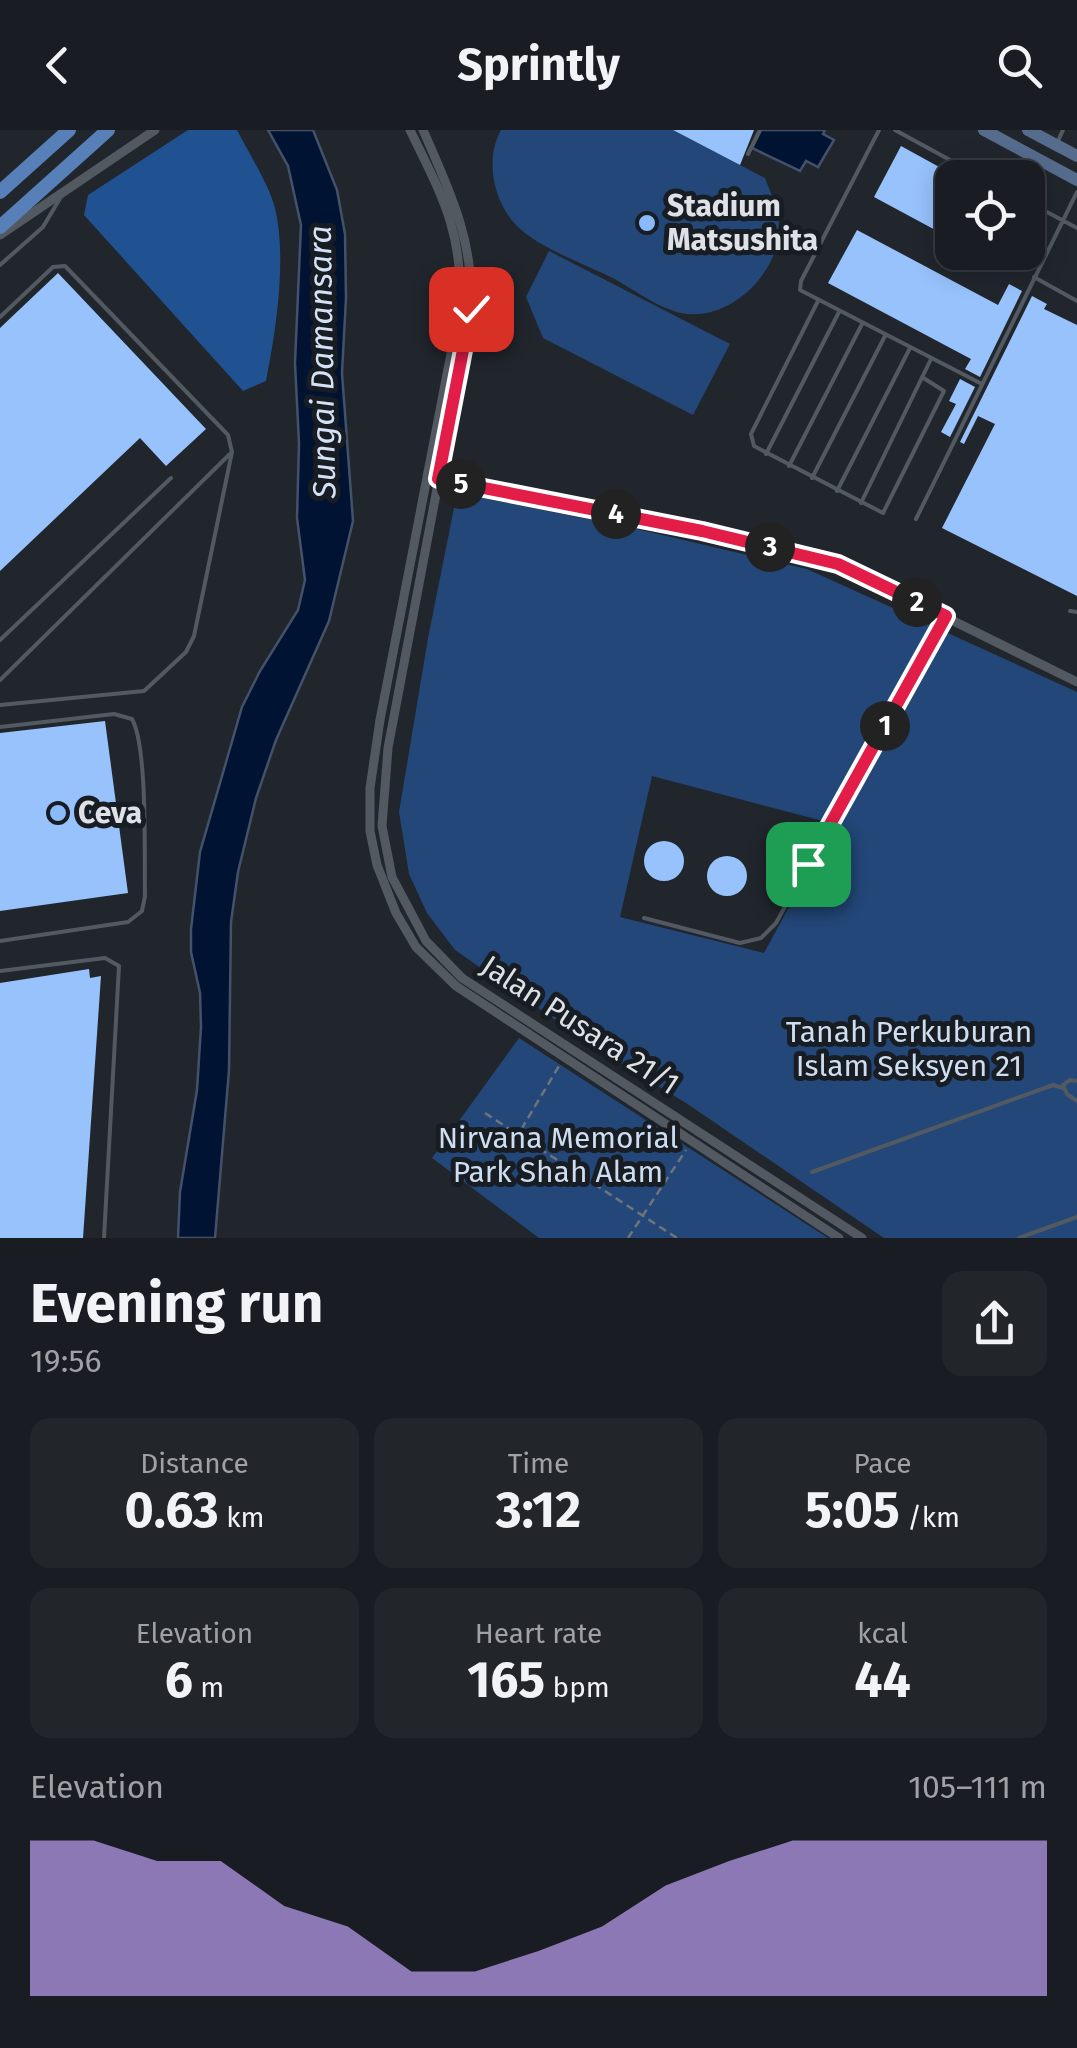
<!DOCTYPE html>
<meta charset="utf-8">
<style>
body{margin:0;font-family:"Fira Sans",sans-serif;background:#22252a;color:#f1f3f6;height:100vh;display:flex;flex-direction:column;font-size:38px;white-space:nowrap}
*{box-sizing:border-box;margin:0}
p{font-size:32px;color:#9fa1a5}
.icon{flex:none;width:55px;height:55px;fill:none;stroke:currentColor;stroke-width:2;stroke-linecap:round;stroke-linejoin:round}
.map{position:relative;height:1108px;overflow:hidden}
.sheet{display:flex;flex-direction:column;background:#191c22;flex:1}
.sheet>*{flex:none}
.fabs{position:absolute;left:935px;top:30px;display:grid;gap:20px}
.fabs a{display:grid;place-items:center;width:110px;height:110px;border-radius:20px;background:#191c22;box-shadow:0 5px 25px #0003,0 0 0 2px #373a40;font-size:50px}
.pin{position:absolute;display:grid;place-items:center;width:85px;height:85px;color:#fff;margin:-42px;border-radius:20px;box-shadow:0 5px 15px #0006}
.km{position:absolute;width:50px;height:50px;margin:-25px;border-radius:50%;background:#222;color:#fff;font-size:28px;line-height:50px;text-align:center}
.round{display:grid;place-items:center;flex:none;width:105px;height:105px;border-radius:20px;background:#22252a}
.head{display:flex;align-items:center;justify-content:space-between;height:170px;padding:0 30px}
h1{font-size:55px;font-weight:700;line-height:75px}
.metrics{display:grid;grid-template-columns:repeat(3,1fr);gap:15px;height:170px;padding:10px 30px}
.metrics div{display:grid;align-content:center;border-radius:20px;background:#22252a;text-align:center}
.metrics b{font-size:50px;font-weight:700}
.metrics small{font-size:28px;font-weight:400}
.metrics p{font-size:28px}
.chart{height:280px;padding:20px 30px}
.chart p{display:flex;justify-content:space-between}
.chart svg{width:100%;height:180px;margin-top:10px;fill:#bca0f2;opacity:.7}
header{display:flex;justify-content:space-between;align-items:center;height:130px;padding:0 30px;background:#191c22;font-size:45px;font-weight:700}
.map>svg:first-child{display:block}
.green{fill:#224778;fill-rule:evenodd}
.forest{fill:#205292}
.water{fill:#001333;stroke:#435169;stroke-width:2.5}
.building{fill:#97c2fc}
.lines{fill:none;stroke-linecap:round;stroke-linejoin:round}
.path{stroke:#6f747a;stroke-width:2.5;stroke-dasharray:8 5;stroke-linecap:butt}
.lane{stroke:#535961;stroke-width:4}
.street{stroke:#535961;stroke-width:9}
.secondary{stroke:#556c8d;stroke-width:12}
.primary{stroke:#5780b9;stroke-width:14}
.route-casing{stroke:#fff;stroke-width:20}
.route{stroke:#e11d48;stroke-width:12}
.poi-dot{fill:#8abafc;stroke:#181d23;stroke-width:4}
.labels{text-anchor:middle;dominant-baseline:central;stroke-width:10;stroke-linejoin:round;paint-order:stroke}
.poi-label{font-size:30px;font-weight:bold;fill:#dee2e7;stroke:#181d23;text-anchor:start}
.street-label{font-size:30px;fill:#dee2e7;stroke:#181d23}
.park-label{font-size:30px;fill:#cfddf0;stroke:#181d23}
.water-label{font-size:32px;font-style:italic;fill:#d5e2f5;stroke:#181d23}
</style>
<header><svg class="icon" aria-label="back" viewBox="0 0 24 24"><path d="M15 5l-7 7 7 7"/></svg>Sprintly<svg class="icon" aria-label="search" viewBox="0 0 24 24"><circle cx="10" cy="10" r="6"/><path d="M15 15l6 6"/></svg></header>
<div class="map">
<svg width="1077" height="1108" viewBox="0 0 1077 1108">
<rect width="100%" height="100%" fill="#21262d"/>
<path class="green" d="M501,0h172l92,48c6,16 15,34 14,51 -1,46 -51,94 -98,84 -23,-5 -48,-24 -68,-35 -27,-13 -65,-27 -88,-45 -30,-22 -42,-71 -24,-103z
M549,121l181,93 -37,71 -150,-77 -17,-41z
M457,363l180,36 170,40 270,123v546h-193l-198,-135 -89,-54 -142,-99 -28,-37 -18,-39 -10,-62 29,-174zM652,646l182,48 -70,129 -144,-36z
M519,908l309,200h-289l-107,-80z"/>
<path class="forest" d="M188,0h49c12,24 31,52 38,78 12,50 1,123 -9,173l-23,10 -159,-176 4,-20z"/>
<path class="water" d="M268,0h45l24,60 8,44 1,64 -4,75 11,148 -24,100 -53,119 -20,58 -18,74 -7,50 -2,148 -14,168h-37l2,-46 17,-102 4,-63 -1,-34 -9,-41v-23l9,-77 42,-145 18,-36 38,-61 7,-30 -8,-62 2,-75 -4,-80 6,-138 -13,-59z
M761,0h64l-2,4 11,6 -16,27 -12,-6 -6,10 -48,-23z"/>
<path class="building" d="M673,0h81l-14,35z
M901,16l51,28v65l-78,-42z
M1028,84l14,7 -14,26z
M857,100l141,75 11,-21 13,7 -42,86 -15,-8 6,-10 -143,-76z
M978,122h47l-11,20z
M58,143l148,156 -40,37 -26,-28 -140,133v-243z
M1032,166l15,8 -3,5 33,16v271l-135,-68 53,-104 -17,-8 -14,28 -4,-2z
M960,249l15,8 -25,50 -9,-5 15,-28 -7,-3z
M105,591l23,172 -128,18v-178z
M644 731a20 20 0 1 1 40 0a20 20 0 1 1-40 0Z
M707 746a20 20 0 1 1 40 0a20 20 0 1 1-40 0Z
M89,839l1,9 11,-2 -18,262h-83v-255z"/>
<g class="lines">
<path class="path" d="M485,983l192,125
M488,1055l71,-119
M628,1108l58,-88"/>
<path class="lane" d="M879,0l-78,151 -1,9 182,94
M895,0l88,48
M1058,11l5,-11
M748,24l12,-24
M1028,72l49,26
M0,135l43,-38 19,-32
M1034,147l43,24
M818,171l-67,133 3,12 129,67 61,-122 -22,-14
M0,187l53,-50 12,-1 163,169 4,17 -38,184 -8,16 -42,39 -144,14
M766,324l73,-142
M789,336l73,-142
M812,348l73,-142
M837,361l73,-143
M861,373l70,-144
M916,389l161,-327
M1070,481l7,1
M0,510l171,-162
M0,550l232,-228
M0,597l114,-13 18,5c16,28 12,139 13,177l-3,15 -14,11 -128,19
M644,788l96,25 21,-5 15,-15 167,-303
M0,841l105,-13 14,8 -15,272
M1077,951l-7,-1 -7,5 4,9 10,7
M812,1042l241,-87 10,3
M1019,1108l58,-21"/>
<path class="street" d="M410,0c32,66 53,101 50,177l-80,413 -10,68v43l7,34 19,48 20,34 40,39 383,252
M423,0c27,62 51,110 48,179l-83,439 -6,78 10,51 34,64 36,37 400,260
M0,105l155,-105
M436,349l266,52 136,33 239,118"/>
<path class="secondary" d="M984,0l93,50
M1028,0l49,26"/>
<path class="primary" d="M0,62l69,-62
M0,97l108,-97"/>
</g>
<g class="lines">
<g class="route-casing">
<path id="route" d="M471,179l-33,170 264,52 136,33 108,52 -138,248"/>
</g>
<use href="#route" class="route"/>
</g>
<g class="poi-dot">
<circle cx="647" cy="93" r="10"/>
<circle cx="58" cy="683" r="10"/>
</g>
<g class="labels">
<g class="poi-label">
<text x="667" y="76">Stadium<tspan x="667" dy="34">Matsushita</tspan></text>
<text x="78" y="683">Ceva</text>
</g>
<g class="street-label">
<text transform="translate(580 895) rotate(33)">Jalan Pusara 21/1</text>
</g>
<g class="park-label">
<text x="909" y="902">Tanah Perkuburan<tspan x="909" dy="34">Islam Seksyen 21</tspan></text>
<text x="558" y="1008">Nirvana Memorial<tspan x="558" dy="34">Park Shah Alam</tspan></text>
</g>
<g class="water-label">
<text transform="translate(322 232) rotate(-91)">Sungai Damansara</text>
</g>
</g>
</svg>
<div class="fabs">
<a><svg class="icon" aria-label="locate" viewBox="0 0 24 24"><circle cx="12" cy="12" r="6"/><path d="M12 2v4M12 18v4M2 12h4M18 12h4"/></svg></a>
</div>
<div class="pin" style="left:808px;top:734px;background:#1e9e55"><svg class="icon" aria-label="arrive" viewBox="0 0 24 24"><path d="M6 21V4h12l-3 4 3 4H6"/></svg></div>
<div class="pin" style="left:471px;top:179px;background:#d93025"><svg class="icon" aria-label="check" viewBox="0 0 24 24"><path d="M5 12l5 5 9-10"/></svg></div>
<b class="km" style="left:885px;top:596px">1</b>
<b class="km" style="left:917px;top:472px">2</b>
<b class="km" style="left:770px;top:417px">3</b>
<b class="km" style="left:616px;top:384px">4</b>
<b class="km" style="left:461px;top:354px">5</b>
</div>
<section class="sheet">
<div class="head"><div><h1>Evening run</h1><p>19:56</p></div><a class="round"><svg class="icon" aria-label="share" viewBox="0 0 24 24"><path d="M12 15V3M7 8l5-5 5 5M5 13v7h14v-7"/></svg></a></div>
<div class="metrics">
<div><p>Distance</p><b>0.63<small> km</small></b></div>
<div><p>Time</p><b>3:12</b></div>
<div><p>Pace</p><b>5:05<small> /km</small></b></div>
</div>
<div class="metrics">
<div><p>Elevation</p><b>6<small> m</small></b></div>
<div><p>Heart rate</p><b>165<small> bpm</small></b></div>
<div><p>kcal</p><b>44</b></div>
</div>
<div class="chart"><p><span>Elevation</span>105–111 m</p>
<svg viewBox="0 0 160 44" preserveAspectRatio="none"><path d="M0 44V6L10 6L20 11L30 11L40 22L50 27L60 38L70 38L80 33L90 27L100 17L110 11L120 6L130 6L140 6L150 6L160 6V44z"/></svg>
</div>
</section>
